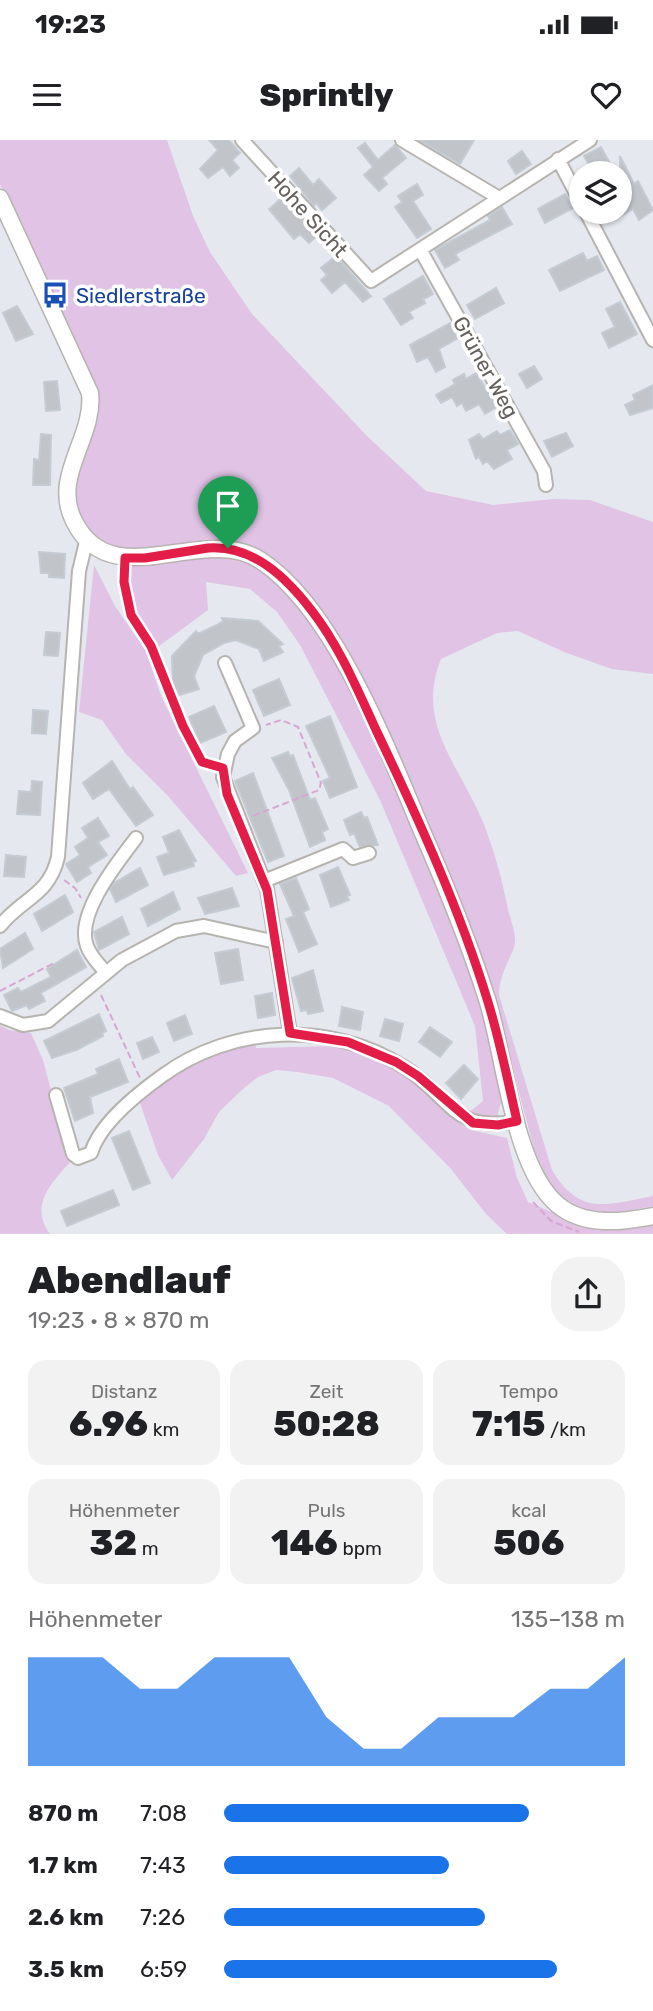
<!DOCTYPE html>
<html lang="de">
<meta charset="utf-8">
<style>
body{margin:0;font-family:Rubik,sans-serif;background:#f2f2f2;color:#202124;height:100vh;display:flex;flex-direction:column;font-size:26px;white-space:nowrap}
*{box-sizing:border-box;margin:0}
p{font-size:23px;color:#757577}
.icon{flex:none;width:38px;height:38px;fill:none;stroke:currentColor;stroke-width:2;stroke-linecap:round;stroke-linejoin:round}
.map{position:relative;height:1094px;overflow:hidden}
.panel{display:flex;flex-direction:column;background:#fff;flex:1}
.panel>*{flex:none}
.fabs{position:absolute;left:569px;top:21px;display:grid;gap:14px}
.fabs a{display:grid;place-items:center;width:63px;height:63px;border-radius:50%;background:#fff;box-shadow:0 2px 5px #0004;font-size:35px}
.pin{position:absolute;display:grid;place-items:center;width:60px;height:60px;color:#fff;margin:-72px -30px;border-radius:50% 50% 50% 0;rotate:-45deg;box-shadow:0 0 7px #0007}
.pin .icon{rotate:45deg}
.round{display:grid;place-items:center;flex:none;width:74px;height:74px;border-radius:28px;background:#f2f2f2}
.headline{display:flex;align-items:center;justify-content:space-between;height:119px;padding:0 28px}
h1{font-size:38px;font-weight:800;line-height:52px}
.metrics{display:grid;grid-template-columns:repeat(3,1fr);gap:10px;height:119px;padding:7px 28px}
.metrics div{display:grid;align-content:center;border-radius:18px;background:#f2f2f2;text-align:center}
.metrics b{font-size:35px;font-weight:800}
.metrics small{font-size:19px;font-weight:400}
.metrics p{font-size:19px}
.chart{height:196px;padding:14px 28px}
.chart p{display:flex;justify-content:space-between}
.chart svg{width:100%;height:126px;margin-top:7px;fill:#1a73e8;opacity:.7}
ul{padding:0 28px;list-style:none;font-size:23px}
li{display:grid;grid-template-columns:112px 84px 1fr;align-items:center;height:52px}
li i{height:18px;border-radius:9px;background:#1a73e8}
.status{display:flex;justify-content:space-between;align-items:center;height:49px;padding:0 35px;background:#fff;direction:ltr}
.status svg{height:19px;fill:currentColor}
header{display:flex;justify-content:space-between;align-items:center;height:91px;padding:0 28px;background:#fff;font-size:32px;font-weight:800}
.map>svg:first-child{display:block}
.green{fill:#e0c3e5}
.building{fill:#c1c5ca;stroke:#c4cbd3;stroke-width:2}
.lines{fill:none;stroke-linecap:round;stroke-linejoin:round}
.minor-casing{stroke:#b7b4b0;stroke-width:16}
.tertiary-casing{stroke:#b7b4b0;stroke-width:19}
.path{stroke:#d7a6d2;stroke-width:2;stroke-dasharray:7 3.5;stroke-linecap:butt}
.minor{stroke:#fff;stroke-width:12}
.tertiary{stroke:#fff;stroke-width:16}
.route-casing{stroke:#fff;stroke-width:14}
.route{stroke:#e11d48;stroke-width:9}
.labels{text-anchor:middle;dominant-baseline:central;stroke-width:7;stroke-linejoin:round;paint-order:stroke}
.street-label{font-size:21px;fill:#65605d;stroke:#fff}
.transit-label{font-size:21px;fill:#164399;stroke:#fff;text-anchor:start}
</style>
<div class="status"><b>19:23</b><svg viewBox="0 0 49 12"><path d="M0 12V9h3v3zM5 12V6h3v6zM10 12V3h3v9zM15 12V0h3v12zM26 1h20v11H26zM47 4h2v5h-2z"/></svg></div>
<header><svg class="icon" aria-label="menu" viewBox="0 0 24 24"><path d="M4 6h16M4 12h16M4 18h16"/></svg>Sprintly<svg class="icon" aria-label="heart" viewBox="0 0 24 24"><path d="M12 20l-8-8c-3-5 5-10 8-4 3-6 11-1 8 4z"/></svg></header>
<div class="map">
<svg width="653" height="1094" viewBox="0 0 653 1094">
<rect width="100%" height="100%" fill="#e5e9ef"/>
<path class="green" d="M0,0h167l26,76 17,36 42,62 115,122 59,55 67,14 60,-6 37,1 63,22v152l-41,-5 -48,-17 -46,-21 -21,2 -56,26c-26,65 18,105 42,163 11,27 19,58 25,87 2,9 7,21 7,31 0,15 -16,30 -16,55l53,175c27,46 55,35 101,26v10l-21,4v3l-33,2 -16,-5 -21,-12 -16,-21 -12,-28 -41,-155 -156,-359 -26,-38 -17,-18 -40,-31 -31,-7 -97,10 -24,-8 -19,-17 -8,-20 -1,-22 16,-109 -90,-191z
M213,413l38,9 32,24 23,27 31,49 50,105 65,150 37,110 13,72 -5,18 -7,3 -22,-7 15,-12 -8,-75 -95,-226 -80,-155 -23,-33 -27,-23 -44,-7 2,28 -53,39c-19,-26 -30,-51 -28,-83l24,-1z
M94,425l21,41 31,45 15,45 87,177 -12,3 -68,-80 -42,-42 -24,-34 -23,-8z
M0,885l9,5 22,3 12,27 27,102c-19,22 -41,43 -20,72h-50z
M255,903l1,5 80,-2 37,10 47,29 39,38 12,7 36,8 10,40 11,24 52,22 73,-2v12h-146l-21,-20 -35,-45 -62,-63 -56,-28 -36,-6 -21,-2 -18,7 -14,11 -25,24 -15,27 -32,41 -14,-25 -19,-55c35,-30 71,-46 116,-57z"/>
<path class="building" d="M209,0h20l11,13 -8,7 7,8 -9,8 -7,-9 -15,11 -8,-9 18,-19z
M419,0h55l-14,24z
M365,3l13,17 17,-15 11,13 -24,20 5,6 -8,7 -15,-16 9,-8 -15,-19z
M601,7l14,26h-17l-5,-10 -4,2 -5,-9z
M522,11l9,13 -15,10 -8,-13z
M620,16l14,28 4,-3 15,29 -14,10 -6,-11 -13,7v-17l4,-3 -4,-9z
M299,28l14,17 6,-6 17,19 -14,12 -6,-7 -2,3 -24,-30z
M417,44l6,11 -10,6 18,28 -14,9 -22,-31 7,-5 -4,-6z
M565,54l8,14 -28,15 -7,-14z
M283,57l35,38 -9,8 -9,-9 -6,5 -25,-30z
M502,67l10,17 -57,30 4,6 -14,8 -10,-18 55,-30 -2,-4z
M583,113l4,8 10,-5 7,14 -44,21 -11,-21z
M336,116l35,40 -8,6 -18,-20 -13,11 -11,-13 6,-5 -6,-7z
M423,136l10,18 -10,5 2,4 -16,9 4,6 -12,7 -17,-26z
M496,148l8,15 -29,16 -8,-14z
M620,162l17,32 -28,14 -7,-15 13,-6 -9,-18z
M17,166l16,28 -17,7 -13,-28z
M450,183l8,15 -19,11 6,18 -9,5 -8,-15 -11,5 -7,-17z
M534,226l8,13 -15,9 -8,-14z
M476,233l21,34 -12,7 -6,-10 -13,7 -4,-8 -5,3 -5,-9 -11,6 -5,-8 19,-11 -2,-4 11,-6 2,5z
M57,241l3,29 -14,1 -2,-29z
M653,245v23l-23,7 -5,-10 10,-5 -2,-5z
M510,290l8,14 -11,6 5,9 -18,10 -7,-8 -4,3 -4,-7 -3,2 -7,-19 10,-6 4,5 14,-8 3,4z
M566,293l7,13 -21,11 -8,-16z
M41,294l10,1 -1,50h-17l1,-26 5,1z
M39,412l26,2 -1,24 -15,-1v-4h-8z
M222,478l36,3 25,23 -4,2 4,6 -19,9 -5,-12 -23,-9 -12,3 -21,12 -9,21 5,13 -20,6 -3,-6 -3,1 -1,-34 24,-25 2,3 19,-9 6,-4z
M46,492l14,1 -2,23 -14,-1z
M279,539l11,26 -26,11 -11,-26z
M214,566l12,26 -26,11 -11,-26z
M33,570l15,1 -2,23 -14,-1z
M330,576l27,71 -27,11 -7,-17 7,-3 -24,-52z
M288,612l2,4 3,-1 17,45 5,-2 13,31 -6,3 3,8 -15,7 -21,-57 -17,-32z
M112,621l18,28 3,-2 20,28 -17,11 -27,-37 -16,10 -10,-16z
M253,633l31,83 -16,6 -33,-81z
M32,641l10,1 -2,33 -23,-1 2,-23 12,1z
M361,672l3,6 3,-1 11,28 -18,2 -6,-14 -4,2 -6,-15z
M98,678l11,18 -11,6 9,13 -19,12 3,6 -14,9 -11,-18 14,-9 -5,-8 13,-9 -6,-10z
M179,690l17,31 -3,1 1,4 -30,9 -7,-18 12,-4 -6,-16z
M6,715l20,2 -2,20 -20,-1z
M338,727l12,28 -3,1 2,4 -18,7 -11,-32z
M140,728l8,17 -32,17 -6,-13 4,-6z
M296,738l13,31 -6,3 14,32 -18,8 -13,-33 8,-3 -14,-32z
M232,748l7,18 -34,8 -7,-16z
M173,752l7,17 -32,17 -7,-17z
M65,755l8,17 -31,19 -8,-17z
M122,777l7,17 -30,16 -5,-18z
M25,793l8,16 -30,19 -3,-19z
M238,809l5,31 -22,4 -6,-31z
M77,810l9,17 -45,26 4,8 -16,8 -2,-4 -15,6 -8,-16 14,-7 3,4 30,-15 -4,-8z
M313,830l10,41 -15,3 -1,-4 -6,1 -9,-33z
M272,853l3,22 -17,3 -3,-22z
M342,867l21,5 -3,18 -21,-4z
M99,874l7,17 -4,2 1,3 -27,14 -24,8 -8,-17z
M185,875l7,19 -18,7 -7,-18z
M385,879l18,5 -4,17 -19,-5z
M430,887l22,15 -12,15 -21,-15z
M152,897l7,15 -16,7 -6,-16z
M119,919l9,23 -38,15 3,16 -18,8 -11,-33 34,-14 -2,-5z
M464,925l14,14 -17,20 -15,-16z
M129,991l21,52 -17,7 -21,-52z
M113,1050l6,15 -52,21 -6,-15z"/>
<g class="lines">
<g class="minor-casing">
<path id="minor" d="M242,0l129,141 219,-141
M402,0l97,58
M558,19l23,44
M586,72l67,128
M421,111l123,220 2,14
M225,523l28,65 -18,13 -7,13 -5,23 44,112 23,144
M264,741l79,-32 10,9 16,-5
M0,786c22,-28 49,-30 58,-69l21,-286 8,-33
M106,833c-6,-8 -16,-17 -19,-27 -12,-32 31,-84 49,-108
M0,876l23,9 25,-4 74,-61 54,-29 28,-5 72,16
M56,955l17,59 5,4 13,-5c9,-30 46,-59 71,-77 69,-51 169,-56 242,-9 48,30 48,67 113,54"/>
</g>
<g class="tertiary-casing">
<path id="tertiary" d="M0,58l90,195c5,45 -39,83 -16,128 37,76 130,2 186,39 74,48 128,190 162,271 24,55 47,111 65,168 18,56 26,169 71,206 27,22 64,17 95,11"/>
</g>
<path class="path" d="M124,429l7,46 20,31 32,80 19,36 11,3
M253,676l66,-26 2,-7 -23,-56 -17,-7 -15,5
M64,740l11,8 6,10
M0,851l56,-29
M101,855l39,83
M533,1062l18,19 28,11"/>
<use href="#minor" class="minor"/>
<use href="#tertiary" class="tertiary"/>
</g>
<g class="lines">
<g class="route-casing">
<path id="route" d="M208,408c45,-3 78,29 104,63 28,36 46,80 65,121 42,88 83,178 111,270 12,39 20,80 29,119l-19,4 -25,-2 -55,-47 -22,-14 -48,-20 -58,-9 -23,-143 -40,-96 -4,-26 -21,-6 -19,-36 -32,-80 -20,-31 -7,-33 1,-24h20z"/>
</g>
<use href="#route" class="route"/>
</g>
<defs>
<g id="bus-bare" transform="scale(2.1)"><path d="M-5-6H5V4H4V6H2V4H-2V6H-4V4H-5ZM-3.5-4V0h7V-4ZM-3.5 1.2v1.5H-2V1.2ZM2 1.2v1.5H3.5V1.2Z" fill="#1a4fb4" stroke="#fff" stroke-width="2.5" paint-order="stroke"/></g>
</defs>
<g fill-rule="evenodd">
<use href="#bus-bare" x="55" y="155"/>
</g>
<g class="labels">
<g class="street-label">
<text transform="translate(308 74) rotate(48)">Hohe Sicht</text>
<text transform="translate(486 227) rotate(61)">Grüner Weg</text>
</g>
<g class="transit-label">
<text x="76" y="155">Siedlerstraße</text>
</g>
</g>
</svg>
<div class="fabs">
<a><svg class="icon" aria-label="layers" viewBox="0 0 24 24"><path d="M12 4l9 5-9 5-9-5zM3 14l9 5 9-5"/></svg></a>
</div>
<div class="pin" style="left:228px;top:408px;background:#1e9e55"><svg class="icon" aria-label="arrive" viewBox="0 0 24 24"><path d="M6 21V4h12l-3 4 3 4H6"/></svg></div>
</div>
<section class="panel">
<div class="headline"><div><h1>Abendlauf</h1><p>19:23 · 8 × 870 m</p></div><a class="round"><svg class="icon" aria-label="share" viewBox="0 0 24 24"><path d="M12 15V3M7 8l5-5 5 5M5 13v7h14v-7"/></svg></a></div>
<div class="metrics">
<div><p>Distanz</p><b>6.96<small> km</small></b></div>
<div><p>Zeit</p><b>50:28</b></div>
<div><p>Tempo</p><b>7:15<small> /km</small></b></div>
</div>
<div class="metrics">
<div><p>Höhenmeter</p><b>32<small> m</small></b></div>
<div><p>Puls</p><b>146<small> bpm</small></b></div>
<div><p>kcal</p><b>506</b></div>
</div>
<div class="chart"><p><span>Höhenmeter</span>135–138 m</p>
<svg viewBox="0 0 160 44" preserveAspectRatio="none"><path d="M0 44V6L10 6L20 6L30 17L40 17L50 6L60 6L70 6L80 27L90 38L100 38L110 27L120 27L130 27L140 17L150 17L160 6V44z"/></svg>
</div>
<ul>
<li><b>870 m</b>7:08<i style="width:76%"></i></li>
<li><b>1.7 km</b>7:43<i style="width:56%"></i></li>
<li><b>2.6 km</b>7:26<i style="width:65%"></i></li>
<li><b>3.5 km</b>6:59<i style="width:83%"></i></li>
</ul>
</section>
